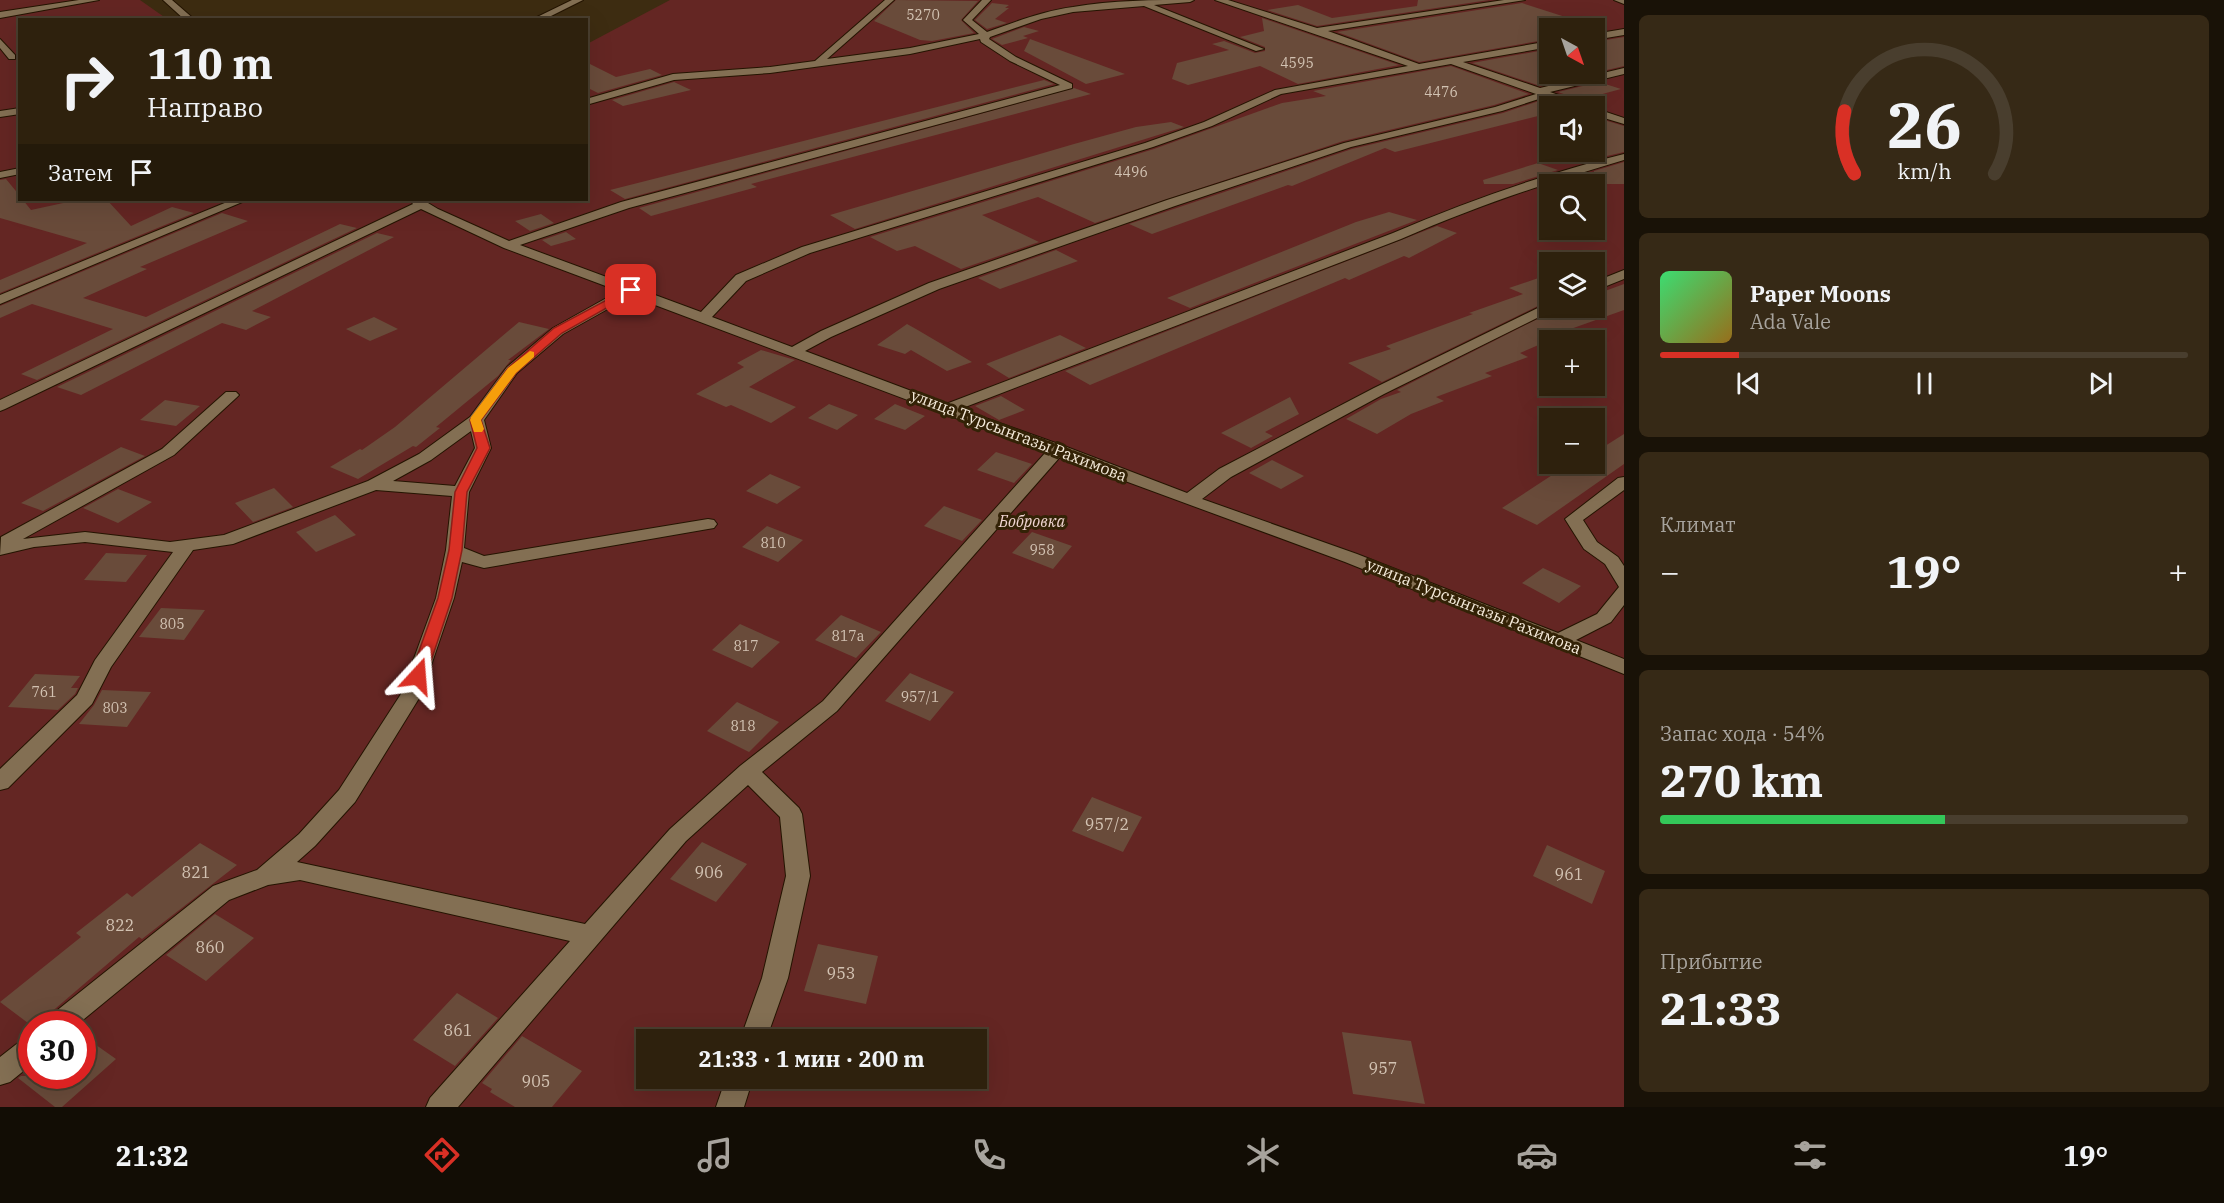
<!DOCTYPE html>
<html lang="ru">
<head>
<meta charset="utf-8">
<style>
	:root { --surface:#2e210d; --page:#362916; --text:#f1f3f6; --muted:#a7a39d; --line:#493e2e; --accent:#d93025 }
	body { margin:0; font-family:"IBM Plex Serif",serif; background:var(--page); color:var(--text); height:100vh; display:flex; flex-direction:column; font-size:22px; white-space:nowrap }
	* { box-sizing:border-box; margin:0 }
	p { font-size:20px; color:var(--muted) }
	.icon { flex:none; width:33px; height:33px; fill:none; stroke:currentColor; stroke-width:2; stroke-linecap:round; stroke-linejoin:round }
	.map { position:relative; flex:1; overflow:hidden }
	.panel { display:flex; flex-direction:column; gap:15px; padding:15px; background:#191207; width:600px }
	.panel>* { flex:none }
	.top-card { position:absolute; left:18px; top:18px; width:570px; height:183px; border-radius:0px; box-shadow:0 6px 24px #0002,0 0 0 2px var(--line); background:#2e210d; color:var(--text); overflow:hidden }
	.needle { width:39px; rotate:140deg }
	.controls { position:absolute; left:1539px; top:18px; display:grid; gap:12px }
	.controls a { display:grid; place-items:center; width:66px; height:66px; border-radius:0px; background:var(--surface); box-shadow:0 6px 24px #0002,0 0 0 2px var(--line); font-size:30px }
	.speed { position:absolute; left:18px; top:1011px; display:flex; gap:12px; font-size:30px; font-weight:700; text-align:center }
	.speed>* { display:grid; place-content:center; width:78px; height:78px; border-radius:50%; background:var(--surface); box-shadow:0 6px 24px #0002,0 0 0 2px var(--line); line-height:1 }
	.speed .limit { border:9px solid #d22; background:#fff; color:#111 }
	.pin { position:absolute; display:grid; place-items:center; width:51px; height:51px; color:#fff; margin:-26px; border-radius:12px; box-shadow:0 3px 9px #0006 }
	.me { position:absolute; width:66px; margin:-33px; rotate:19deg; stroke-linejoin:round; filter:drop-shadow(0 0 4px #0008) }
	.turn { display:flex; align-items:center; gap:21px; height:126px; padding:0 30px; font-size:27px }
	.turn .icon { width:78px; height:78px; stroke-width:2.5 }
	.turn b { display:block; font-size:42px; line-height:51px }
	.then { display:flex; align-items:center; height:57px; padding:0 30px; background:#0003; gap:12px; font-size:22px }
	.big { font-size:45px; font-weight:800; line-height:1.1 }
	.panel .widget { flex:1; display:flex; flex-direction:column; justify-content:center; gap:9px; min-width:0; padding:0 21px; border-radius:9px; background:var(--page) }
	.panel .dial { align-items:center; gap:0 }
	.dial svg { height:156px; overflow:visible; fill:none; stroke:var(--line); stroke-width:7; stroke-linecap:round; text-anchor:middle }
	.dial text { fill:var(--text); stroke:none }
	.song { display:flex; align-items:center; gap:18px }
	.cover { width:72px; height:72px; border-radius:9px; background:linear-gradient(135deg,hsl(140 70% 55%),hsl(40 70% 35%)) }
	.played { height:6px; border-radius:3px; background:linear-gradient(90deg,var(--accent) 15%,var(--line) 15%) }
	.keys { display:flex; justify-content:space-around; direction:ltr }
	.heat { display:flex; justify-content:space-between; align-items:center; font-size:33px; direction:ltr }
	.charge { height:9px; border-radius:4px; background:linear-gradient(90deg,#34c759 54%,var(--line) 0) }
	.trip { position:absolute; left:636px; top:1029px; width:351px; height:60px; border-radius:0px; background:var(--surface); box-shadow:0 6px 24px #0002,0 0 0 2px var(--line); font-weight:800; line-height:60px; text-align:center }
	.dock { display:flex; height:96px; justify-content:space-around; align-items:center; background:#120d05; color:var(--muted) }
	.dock .icon { width:42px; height:42px }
	.dock .on { color:var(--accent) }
	.dock b { font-size:27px; color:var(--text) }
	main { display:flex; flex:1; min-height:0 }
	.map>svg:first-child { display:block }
</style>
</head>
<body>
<main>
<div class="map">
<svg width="1624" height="1107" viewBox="0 0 1624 1107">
	<rect width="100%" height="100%" fill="#3d2c11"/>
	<path fill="#642623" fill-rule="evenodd" d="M0 0H140L167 19 20 20V200H586L587 44 670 0H1624V1107H0ZM1550 28H1594V74H1550ZM1550 106H1594V152H1550ZM1550 184H1594V230H1550ZM1550 262H1594V308H1550ZM1550 340H1594V386H1550ZM1550 418H1594V464H1550ZM32 1024H82V1076H32ZM646 1040H976V1078H646Z"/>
	<path fill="#694b3a" d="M896 0 978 1 961 20 974 33 932 41 920 40 874 21Z
		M1418 0H1489L1317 26 1267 10 1298 5 1332 18 1417 6Z
		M992 3 1009 5 1005 8H1009L995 19 1007 23 987 29 975 20Z
		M1522 3 1606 30 1594 32V28H1550V39L1419 62 1337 32Z
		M1262 18 1399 65 1298 84 1260 66 1188 85 1172 79 1177 63 1229 50 1212 44 1224 41 1255 53 1265 51V47L1240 37 1264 31Z
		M1024 27 1039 31 1023 36 1028 38 1002 45 992 39Z
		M1624 37V66L1594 73V42Z
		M1030 39 1125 74 1086 84 1024 51Z
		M1550 49V74H1591L1540 86 1472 63Z
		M586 62 616 77 650 69 662 75 598 93 586 87Z
		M1451 66 1529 94 1494 105 1343 141 1095 223 1038 197 982 215 1039 242 961 269 915 246 897 251 870 237 1154 149 1282 103 1326 96 1313 91Z
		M1044 80 1054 84 625 199 610 190Z
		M674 82 691 90 623 106 612 100Z
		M1599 82 1621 89 1580 100 1558 92Z
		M1074 88 1091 94 751 184 757 187 651 216 639 208Z
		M1545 99 1567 106H1550V113L1395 152 1385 148 1292 186 1288 185 1152 234 1129 224 1352 149 1503 113Z
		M1594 117 1624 126V152L1594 159Z
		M1171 122 1184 127 855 229 830 215 1074 144 1136 127Z
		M1624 162V184H1594V171Z
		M1538 163 1558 170 1513 184H1484L1483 180Z
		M1577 177 1591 181 1590 184H1552Z
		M6 179 20 196V200H23L31 210 77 200H107L131 226 172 207 194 213 0 293V280L87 243 0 218V180Z
		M1389 212 1417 220 1190 308 1167 298 1356 222Z
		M222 213 248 221 140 267 147 269 83 298 146 317 340 224 357 228 37 380 21 374 113 329 32 304 0 318V306Z
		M541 214 554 223 530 231 515 221Z
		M1437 226 1457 233 1409 258 1404 256 1349 280 1345 278 1090 385 1065 371Z
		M566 232 576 239 551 246 542 240Z
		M377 233 394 237 252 311 271 317 246 330 222 323 81 395 57 387Z
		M1056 250 1078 261 1000 289 978 278Z
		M1550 274V300L1382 382 1348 363 1391 349 1386 346 1473 314 1469 313 1523 294 1509 288Z
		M1624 284V310L1565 331 1571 334 1550 340 1520 353 1528 357 1485 373 1492 376 1436 397 1444 401 1411 414 1377 434 1346 419 1381 399 1401 392 1397 390 1557 309 1594 308V295Z
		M374 317 398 329 370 341 346 329Z
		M519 322 549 329 508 360H511L498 376 436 427 440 428 416 447 413 446 358 479 330 467 360 449 362 450 395 427Z
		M907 324 916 329 972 362 947 371 911 350 905 354 877 345Z
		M1060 335 1086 348 1009 378 986 364Z
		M761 350 795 360 749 387 796 407 771 423 731 405 726 407 696 394 744 367 737 363Z
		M1001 396 1025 410 999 420 975 406Z
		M1290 397 1299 414 1265 432 1273 436 1251 448 1221 433Z
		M165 400 200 406 176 426 140 420Z
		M829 404 858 415 837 430 808 418Z
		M895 404 925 416 905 430 874 419Z
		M1624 434V464L1537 525 1502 508 1569 464H1594V453Z
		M121 447 145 456 43 511 21 503Z
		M996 452 1032 464 1014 483 977 470Z
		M1272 460 1304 476 1281 489 1249 473Z
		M770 474 801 487 777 504 746 491Z
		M274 488 293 507 253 522 235 503Z
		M118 489 152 502 118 523 83 508Z
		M944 506 982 520 962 541 924 526Z
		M335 515 356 535 316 552 296 532Z
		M767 526 803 540 778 562 742 547Z
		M1032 532 1072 546 1053 569 1012 553Z
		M106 553 147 555 126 582 84 580Z
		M1543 568 1581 586 1559 603 1522 583Z
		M161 608 205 610 184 640 139 637Z
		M841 615 881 632 856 658 815 640Z
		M740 624 780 642 752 668 712 650Z
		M910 673 954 692 930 721 885 701Z
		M35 674 80 676 71 688H78L75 694 58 710 8 707Z
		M102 690 151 692 127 727 79 724 94 705Z
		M737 702 779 722 749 752 707 731Z
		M1092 797 1142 817 1123 852 1072 831Z
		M702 842 747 864 716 902 670 879Z
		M200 843 237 865 142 939 139 937 49 1014 42 1024 32 1026 0 1002 81 937 76 933 127 893 132 897Z
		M1547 845 1605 871 1592 904 1533 876Z
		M215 914 254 938 206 981 166 955Z
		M818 944 878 956 866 1004 804 991Z
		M457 993 498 1018 455 1066 413 1040Z
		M1342 1032 1411 1041 1425 1104 1353 1094Z
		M82 1035 116 1059 62 1107H55L18 1078 21 1076H82Z
		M522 1036 582 1071 552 1107H515L490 1092 492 1089 482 1083Z"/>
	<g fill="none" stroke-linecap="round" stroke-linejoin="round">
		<defs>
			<path id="minor" d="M79 0H99L0 18V12Z
				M163 0H172L195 20H185Z
				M572 0H583L543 20H531Z
				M885 0H894L827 59 910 48 979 34 963 20 982 0H991L972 20 987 32C1015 22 1043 11 1073 7 1112 0 1154 0 1194 0L1190 2 1154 5 1264 49 1256 51 1144 6 1073 12 1041 19 990 37 989 39 1016 57 1072 84V88L629 208 520 245 701 312 736 275 802 247 1145 143 1204 122 1275 90 1408 66 1215 0H1228L1317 28 1504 0H1525L1328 31 1419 64 1550 41V47L1463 62 1540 88 1624 68V74L1550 92 1585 104 1586 106H1573L1545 97 1502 111 1351 147 1175 206 939 289 831 337 805 351 946 404 1393 233C1468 201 1544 174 1624 154V160C1546 183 1476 206 1401 239L960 409 1064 446 1187 493 1219 469 1374 388 1550 302V308L1555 309 1384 394 1231 477 1202 499 1357 554 1558 633 1597 614 1619 587 1605 564 1584 549 1565 519 1618 478 1624 477V490L1583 520 1597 542 1618 557 1624 566V605L1611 622 1576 640 1624 659V674L1345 562 1060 457 837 711 762 772 799 808 802 814 810 876 788 978 766 1040H740L762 978 786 876 780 817 748 785 686 841 458 1107H426L430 1098 570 941 300 880 268 885 229 900 78 1024H46L50 1016 213 886 257 870 299 834 339 790 401 694 436 598 446 550 452 496 376 490 233 544 193 550 111 667 92 704 8 788 0 790V769L77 695 95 660 173 552 85 542 34 547 0 555 1 537 162 449 226 392H236L239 395 236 398 174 455 23 539 85 532 170 542 224 535 368 481 419 454 470 417 507 367 553 328 619 291 504 248 421 209 5 409 0 411V400L413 204 410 200H423L438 209 509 241 621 202 1060 85 1010 61 981 42 980 39 910 54 770 73 674 80 586 105V99L673 74 770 67 815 61ZM1451 64 1536 94 1495 107 1344 143 1167 200 929 283 821 331 792 347 712 317 746 281 810 253 1153 147 1212 126 1281 94ZM631 296 1046 452 823 701 740 766 670 829 585 924 297 862 315 846 355 802 421 695 454 598 462 562 484 568 708 529 714 528 717 524 714 520 708 519 484 556 464 548 469 492 491 448 484 420 517 373 563 334ZM471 431 475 448 455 486 393 481 431 460Z
				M1614 0H1624V4Z
				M1624 29V35L1594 40V34Z
				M0 39 15 55V59H9L0 48Z
				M20 108V114L0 117V111Z
				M1594 108 1624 118V124L1594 115Z
				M20 168V174L0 178V172Z
				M232 200H247L0 304V295Z
				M1624 270V279L1594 291V282Z
				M32 1035V1064L10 1082 0 1085V1057L23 1039Z
				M726 1078H753L744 1107H716Z"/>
		</defs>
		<use href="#minor" stroke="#241400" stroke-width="2"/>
		<use href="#minor" fill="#836f53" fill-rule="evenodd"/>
	</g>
	<path fill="#d93025" stroke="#8d1f18" stroke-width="1.5" d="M631 287 636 290 635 292 562 333 516 373 481 420 490 448 467 492 462 550 452 598 426 676 423 679H412L410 676 438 598 449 550 455 492 477 448 470 420 508 368 554 328Z"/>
	<path fill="#f59e0b" d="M530 351 534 352V357L516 373 481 420 484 429 482 432H474L470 420 471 417 508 368Z"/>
	<g text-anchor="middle" stroke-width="6" stroke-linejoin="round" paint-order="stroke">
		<g font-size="14" fill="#d2c2b2">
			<text x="923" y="20">5270</text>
			<text x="1297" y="68">4595</text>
			<text x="1441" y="97">4476</text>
			<text x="1131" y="177">4496</text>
			<text x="773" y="548">810</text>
			<text x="1042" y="555">958</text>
			<text x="172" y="629">805</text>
			<text x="848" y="641">817а</text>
			<text x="746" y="651">817</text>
			<text x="44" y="697">761</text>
			<text x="920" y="702">957/1</text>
			<text x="115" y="713">803</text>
			<text x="743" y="731">818</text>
		</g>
		<g font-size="16" fill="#f5eada" stroke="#332206">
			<text transform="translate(1019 435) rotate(21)" y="6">улица Турсынгазы Рахимова</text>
			<text transform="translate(1474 606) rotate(22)" y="6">улица Турсынгазы Рахимова</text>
		</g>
		<g font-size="16" font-style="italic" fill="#efd4d1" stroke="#332206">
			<text x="1032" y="527">Бобровка</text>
		</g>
		<g font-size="16" fill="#d2c2b2">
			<text x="1107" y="830">957/2</text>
			<text x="196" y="878">821</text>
			<text x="709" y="878">906</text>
			<text x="1569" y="880">961</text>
			<text x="120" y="931">822</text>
			<text x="210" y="953">860</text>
			<text x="841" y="979">953</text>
			<text x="458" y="1036">861</text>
			<text x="1383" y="1074">957</text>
			<text x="536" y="1087">905</text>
		</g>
	</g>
</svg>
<div class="controls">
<a><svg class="needle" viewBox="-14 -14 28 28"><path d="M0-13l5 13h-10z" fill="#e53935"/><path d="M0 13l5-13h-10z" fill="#a7a39d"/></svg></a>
<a><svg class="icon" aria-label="sound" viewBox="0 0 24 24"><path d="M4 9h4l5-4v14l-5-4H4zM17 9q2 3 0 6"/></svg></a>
<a><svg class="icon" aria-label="search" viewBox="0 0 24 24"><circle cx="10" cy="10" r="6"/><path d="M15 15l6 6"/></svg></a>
<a><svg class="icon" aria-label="layers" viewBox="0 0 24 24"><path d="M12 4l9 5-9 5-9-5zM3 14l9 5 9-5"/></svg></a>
<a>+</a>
<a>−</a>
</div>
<div class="speed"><div class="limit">30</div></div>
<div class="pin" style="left:631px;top:290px;background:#d93025"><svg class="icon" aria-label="arrive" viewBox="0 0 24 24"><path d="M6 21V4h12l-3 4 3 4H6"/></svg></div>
<svg class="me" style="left:418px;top:676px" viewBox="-20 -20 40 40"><path d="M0-17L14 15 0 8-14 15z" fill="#d93025" stroke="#fff" stroke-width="4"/></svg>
<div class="trip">21:33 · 1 мин · 200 m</div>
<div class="top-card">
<div class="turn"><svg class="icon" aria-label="right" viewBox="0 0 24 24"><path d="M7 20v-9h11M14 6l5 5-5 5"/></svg><div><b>110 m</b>Направо</div></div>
<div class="then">Затем<svg class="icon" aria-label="arrive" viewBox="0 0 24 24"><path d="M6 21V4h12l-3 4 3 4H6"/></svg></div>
</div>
</div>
<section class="panel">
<div class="widget dial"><svg viewBox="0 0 100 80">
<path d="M14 69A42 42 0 1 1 86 69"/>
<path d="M14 69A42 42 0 0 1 9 37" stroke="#d93025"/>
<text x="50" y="56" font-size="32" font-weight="700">26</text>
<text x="50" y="72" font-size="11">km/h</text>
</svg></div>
<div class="widget">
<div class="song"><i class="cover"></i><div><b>Paper Moons</b><p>Ada Vale</p></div></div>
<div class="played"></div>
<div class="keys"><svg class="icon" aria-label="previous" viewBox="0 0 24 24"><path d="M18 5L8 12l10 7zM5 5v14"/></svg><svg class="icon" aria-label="pause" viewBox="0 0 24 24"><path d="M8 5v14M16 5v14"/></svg><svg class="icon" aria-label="next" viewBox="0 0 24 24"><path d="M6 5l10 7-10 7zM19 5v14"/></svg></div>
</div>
<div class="widget"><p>Климат</p>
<div class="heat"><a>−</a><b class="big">19°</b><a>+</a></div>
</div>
<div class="widget"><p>Запас хода · 54%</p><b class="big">270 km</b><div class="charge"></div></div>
<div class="widget"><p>Прибытие</p><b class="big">21:33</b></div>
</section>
</main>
<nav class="dock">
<b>21:32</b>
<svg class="icon on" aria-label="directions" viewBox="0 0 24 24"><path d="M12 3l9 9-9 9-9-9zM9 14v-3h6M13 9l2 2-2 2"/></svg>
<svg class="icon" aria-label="music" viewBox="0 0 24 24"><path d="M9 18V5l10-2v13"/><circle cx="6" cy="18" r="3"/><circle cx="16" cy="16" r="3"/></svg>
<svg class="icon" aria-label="phone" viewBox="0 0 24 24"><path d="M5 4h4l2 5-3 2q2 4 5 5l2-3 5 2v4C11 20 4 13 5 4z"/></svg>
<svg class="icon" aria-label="climate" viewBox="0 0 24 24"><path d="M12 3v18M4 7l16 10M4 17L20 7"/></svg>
<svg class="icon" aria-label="car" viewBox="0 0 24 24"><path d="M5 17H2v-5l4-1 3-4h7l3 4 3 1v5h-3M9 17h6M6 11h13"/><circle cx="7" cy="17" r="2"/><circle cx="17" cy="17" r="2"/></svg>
<svg class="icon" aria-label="filters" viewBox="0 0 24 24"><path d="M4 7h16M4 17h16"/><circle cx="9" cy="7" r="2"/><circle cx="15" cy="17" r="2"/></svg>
<b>19°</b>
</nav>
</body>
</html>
